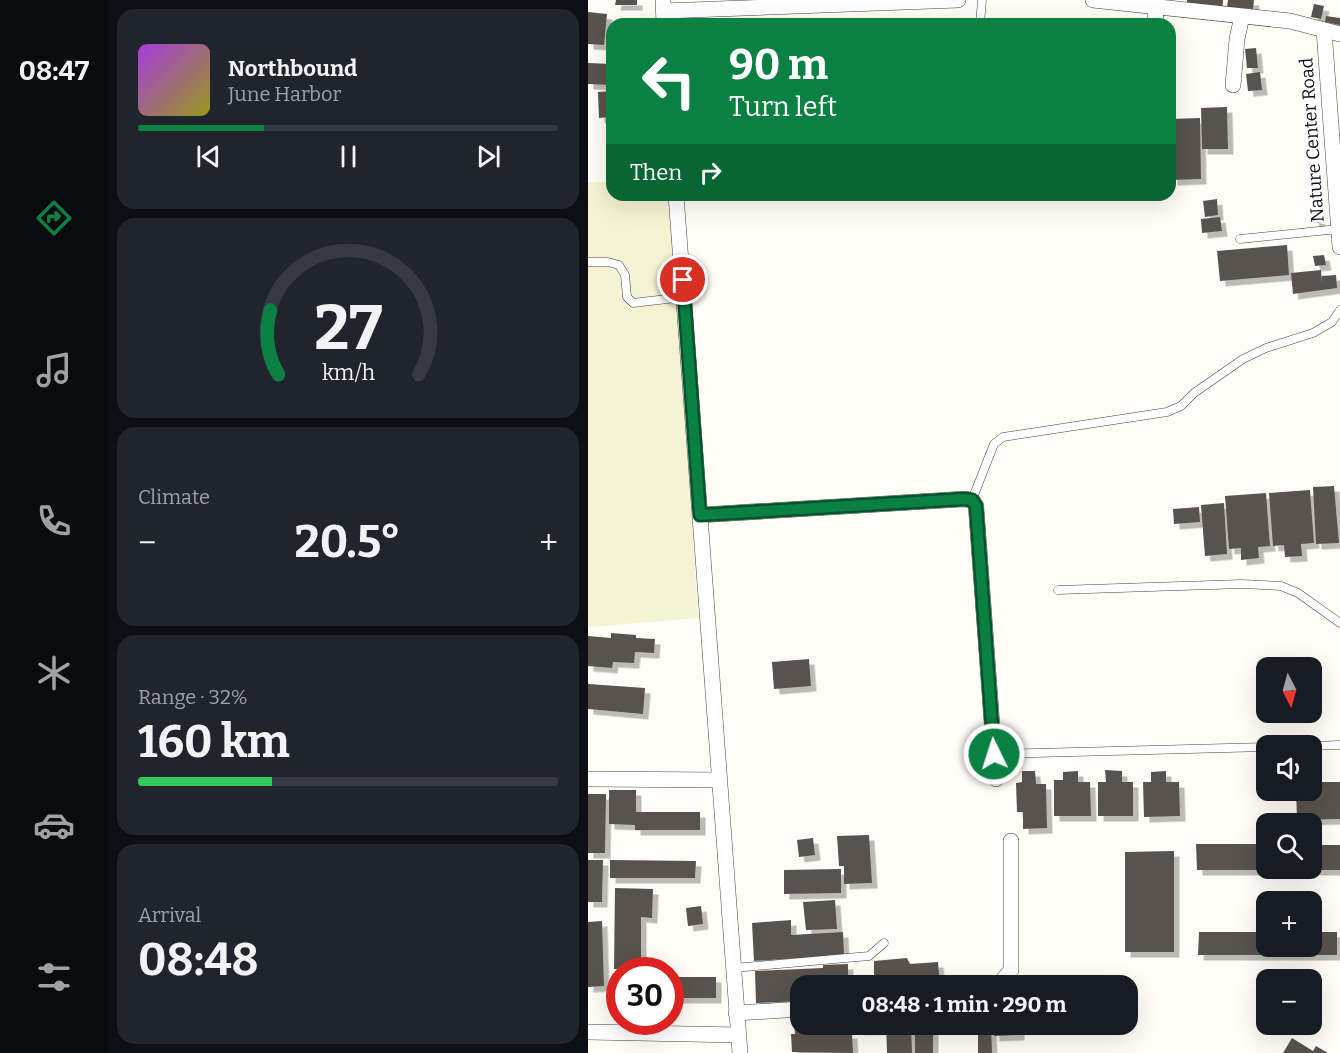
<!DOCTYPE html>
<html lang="en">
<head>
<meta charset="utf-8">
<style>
	:root { --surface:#171b24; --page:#20242c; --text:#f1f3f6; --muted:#9ea1a6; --line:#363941; --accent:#0b8043 }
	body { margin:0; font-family:Bitter,serif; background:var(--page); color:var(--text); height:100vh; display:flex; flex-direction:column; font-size:22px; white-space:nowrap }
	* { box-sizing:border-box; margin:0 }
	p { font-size:20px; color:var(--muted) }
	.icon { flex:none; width:33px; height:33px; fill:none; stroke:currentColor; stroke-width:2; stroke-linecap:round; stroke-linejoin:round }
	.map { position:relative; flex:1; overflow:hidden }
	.drawer { display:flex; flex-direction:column; gap:9px; padding:9px; background:#0d0f14; width:480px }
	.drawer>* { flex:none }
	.hud { position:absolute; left:18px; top:18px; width:570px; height:183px; border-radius:18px; box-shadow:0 6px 24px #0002; background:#0b8043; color:#fff; overflow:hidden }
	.needle { width:39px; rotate:174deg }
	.tools { position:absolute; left:668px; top:657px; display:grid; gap:12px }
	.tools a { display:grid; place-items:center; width:66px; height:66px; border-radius:12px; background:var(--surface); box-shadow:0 6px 24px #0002; font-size:30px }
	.speed { position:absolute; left:18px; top:957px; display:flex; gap:12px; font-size:30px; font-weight:700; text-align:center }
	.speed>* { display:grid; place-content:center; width:78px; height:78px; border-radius:50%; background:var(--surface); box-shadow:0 6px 24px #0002; line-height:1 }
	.speed .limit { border:9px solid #d22; background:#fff; color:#111 }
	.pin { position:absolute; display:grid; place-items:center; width:51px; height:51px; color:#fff; margin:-26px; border:3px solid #fff; border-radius:50%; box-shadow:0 2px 6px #0007 }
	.me { position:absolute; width:66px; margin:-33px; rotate:356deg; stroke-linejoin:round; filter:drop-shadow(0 0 4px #0008) }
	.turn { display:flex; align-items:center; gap:21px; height:126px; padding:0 24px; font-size:27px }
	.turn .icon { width:78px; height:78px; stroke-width:2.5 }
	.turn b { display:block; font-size:42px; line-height:51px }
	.then { display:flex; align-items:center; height:57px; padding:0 24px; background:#0003; gap:12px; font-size:22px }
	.big { font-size:45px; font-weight:700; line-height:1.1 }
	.drawer .widget { flex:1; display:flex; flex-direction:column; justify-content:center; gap:9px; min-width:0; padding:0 21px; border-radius:18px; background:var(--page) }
	.drawer .dial { align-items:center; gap:0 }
	.dial svg { height:156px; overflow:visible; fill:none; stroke:var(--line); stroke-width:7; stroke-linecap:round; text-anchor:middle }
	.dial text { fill:var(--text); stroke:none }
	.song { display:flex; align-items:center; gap:18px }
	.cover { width:72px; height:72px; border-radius:9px; background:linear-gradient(135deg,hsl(280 70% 55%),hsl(60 70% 35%)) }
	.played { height:6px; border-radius:3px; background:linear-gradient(90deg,var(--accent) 30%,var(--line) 30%) }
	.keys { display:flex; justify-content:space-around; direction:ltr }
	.heat { display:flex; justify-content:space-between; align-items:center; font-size:33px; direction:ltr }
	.charge { height:9px; border-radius:4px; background:linear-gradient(90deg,#34c759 32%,var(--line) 0) }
	.trip { position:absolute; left:202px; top:975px; width:348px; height:60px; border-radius:18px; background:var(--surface); box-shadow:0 6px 24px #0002; font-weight:700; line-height:60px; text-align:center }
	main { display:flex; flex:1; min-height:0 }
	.dock { display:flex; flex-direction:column; width:108px; justify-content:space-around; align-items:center; background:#090b0e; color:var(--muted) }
	.dock .icon { width:42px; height:42px }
	.dock .selected { color:var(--accent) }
	.dock b { font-size:27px; color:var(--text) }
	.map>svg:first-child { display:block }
</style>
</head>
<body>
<main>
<nav class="dock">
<b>08:47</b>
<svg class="icon selected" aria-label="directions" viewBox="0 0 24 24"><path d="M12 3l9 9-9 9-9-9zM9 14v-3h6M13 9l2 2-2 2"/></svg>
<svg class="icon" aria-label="music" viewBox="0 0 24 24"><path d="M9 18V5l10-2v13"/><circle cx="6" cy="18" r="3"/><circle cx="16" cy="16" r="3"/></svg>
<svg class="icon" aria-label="phone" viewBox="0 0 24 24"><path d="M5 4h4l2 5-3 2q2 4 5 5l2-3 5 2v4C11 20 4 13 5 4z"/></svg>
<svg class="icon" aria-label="climate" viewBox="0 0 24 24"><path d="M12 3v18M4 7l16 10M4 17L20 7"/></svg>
<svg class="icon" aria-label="car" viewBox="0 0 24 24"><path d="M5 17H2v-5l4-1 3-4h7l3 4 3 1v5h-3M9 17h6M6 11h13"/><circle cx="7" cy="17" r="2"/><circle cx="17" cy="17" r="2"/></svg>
<svg class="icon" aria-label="filters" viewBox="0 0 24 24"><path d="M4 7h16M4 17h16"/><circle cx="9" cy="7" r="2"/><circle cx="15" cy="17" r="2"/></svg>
</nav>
<section class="drawer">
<div class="widget">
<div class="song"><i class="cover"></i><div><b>Northbound</b><p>June Harbor</p></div></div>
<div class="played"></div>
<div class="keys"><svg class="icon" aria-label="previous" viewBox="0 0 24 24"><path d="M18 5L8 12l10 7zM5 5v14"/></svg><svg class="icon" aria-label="pause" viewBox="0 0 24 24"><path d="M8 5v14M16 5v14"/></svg><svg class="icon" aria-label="next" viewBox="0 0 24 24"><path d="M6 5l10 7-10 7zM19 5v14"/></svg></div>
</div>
<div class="widget dial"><svg viewBox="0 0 100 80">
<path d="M14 69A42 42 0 1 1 86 69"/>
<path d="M14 69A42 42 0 0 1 10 36" stroke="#0b8043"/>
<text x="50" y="56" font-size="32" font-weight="700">27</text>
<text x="50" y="72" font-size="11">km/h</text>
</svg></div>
<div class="widget"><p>Climate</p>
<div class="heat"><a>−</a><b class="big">20.5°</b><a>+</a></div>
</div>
<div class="widget"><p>Range · 32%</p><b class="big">160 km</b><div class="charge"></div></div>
<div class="widget"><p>Arrival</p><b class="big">08:48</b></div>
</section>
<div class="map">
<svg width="752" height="1053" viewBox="0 0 752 1053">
	<defs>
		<filter id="shadow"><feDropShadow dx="5.5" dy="5.5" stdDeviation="0" flood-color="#0004"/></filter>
	</defs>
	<rect width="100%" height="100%" fill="#fffdf5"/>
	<path fill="#f6f3d4" d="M0 182H24V195H83L96 379 110 618 0 627Z"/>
	<path fill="#5a524d" filter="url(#shadow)" d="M28 0H49V5H27Z
		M599 0H635L634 13 599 10Z
		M640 0H666L665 9 639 7Z
		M726 4 736 6 733 19 723 17Z
		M0 12 19 14 16 45 0 44Z
		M738 16 752 18V25L737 22Z
		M668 48 670 68H659L657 49Z
		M0 63 24 64V85L0 84Z
		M672 72 674 90 660 91 658 74Z
		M24 91V117L11 118 10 92Z
		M639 107 640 149H614L613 108Z
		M612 118 613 179 584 180 582 119Z
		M724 197H729L732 223H726Z
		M629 199 630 215 617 217 615 201Z
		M632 217 634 231 614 233 613 219Z
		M699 245 701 275 632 281 629 251Z
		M736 255 738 265 727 266 725 256Z
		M733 270 734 283V276L748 275 749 288 705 294 703 273Z
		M746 486 751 543 728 544 725 487Z
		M722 490 726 543 713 544 714 556 697 557 696 545 685 546 681 493Z
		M678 493 682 546 670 547 671 558 653 560V548L641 549 637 496Z
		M636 503 639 554 617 556 613 505Z
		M611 507 612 522 586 524 585 509Z
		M23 633 48 635V638L67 639 66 653 47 652 46 663 25 662 24 668 0 666V636L23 638Z
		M221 659 223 686 186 689 184 662Z
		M0 684 57 688 55 714 0 709Z
		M517 770 534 771V782H545V816H510V782H518Z
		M434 771H447L448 784H458L459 828 435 829V812H429L428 783 434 782Z
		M490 771V782H502L503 816H466V780H475V772Z
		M578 771V782H591L592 816 556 817 555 782H563V772Z
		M723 782H752V819L709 820 708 790H723Z
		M21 790H48V812H112V830H47V825L21 824Z
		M0 794H18L17 853H0Z
		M281 835 284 883 256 884V866H251L249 836Z
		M225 838 227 855 211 857 209 840Z
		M608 844H678V870H609Z
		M723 845H752V870H723Z
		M586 851V952H537V852Z
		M0 860H15L14 902H0Z
		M22 860 108 861 107 878H22Z
		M253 869V893L196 894V870Z
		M27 888 65 889 64 918 53 917V970L26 969Z
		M247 900 249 929 218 930 215 902Z
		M113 906 115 924 100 926 98 908Z
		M203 920V935L255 932 256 955 166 961 164 923Z
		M14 921 16 986 0 987V922Z
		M611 932H678V946H723V932H749V955H610Z
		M319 958 322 964 350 962 352 986H286V961Z
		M260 964V978L267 977V986H213V1001L168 1003 167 971 235 968V965Z
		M82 977H128V998H82Z
		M206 1022H213V1024H231L232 1035 264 1033 265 1053 204 1052 203 1034H207Z
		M270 1024H295V1029L271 1030Z
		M298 1024H323L324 1053H299Z
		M327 1024H345V1053H327Z
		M390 1024H403L404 1053H390Z
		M405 1024H431V1035L406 1036Z
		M704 1038 725 1051 728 1046 740 1053H695Z"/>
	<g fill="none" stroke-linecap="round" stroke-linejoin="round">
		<defs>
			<path id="lane" d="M392 24 394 0
				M652 239 750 229
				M0 262H20L31 265 37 275 39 297 45 303 96 297
				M384 500 406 444 415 437 579 412 593 406 606 393 655 359 678 348 725 333 744 322 752 310
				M470 590 654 584 693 586 710 593 752 623
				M723 746 752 745
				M406 754 678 747
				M146 968 281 956 296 943"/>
			<path id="street" d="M75 0 76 24
				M505 0 702 21 752 34
				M567 7 568 24
				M76 11 370 0
				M736 30 752 247
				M645 85 649 39 654 16
				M88 195 152 1053
				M112 515 376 499 384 500 388 506 408 779
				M0 779 132 780
				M410 986 423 970V841
				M148 1013 213 1009
				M0 1032 151 1035"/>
		</defs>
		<use href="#lane" stroke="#444" stroke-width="9"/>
		<use href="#street" stroke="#444" stroke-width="16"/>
		<use href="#lane" stroke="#fff" stroke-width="8"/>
		<use href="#street" stroke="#fff" stroke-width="15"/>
	</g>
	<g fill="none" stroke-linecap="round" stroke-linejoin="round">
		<defs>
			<path id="route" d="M95 280 112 515 376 499 384 500 388 506 406 754"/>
		</defs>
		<use href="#route" stroke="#07532c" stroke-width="15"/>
		<use href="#route" stroke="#0b8043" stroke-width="10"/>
	</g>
	<g text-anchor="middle" stroke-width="6" stroke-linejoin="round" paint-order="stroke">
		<g font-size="18" fill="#111" stroke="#fff">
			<text transform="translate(724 140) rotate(-94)" y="6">Nature Center Road</text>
		</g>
	</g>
</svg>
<div class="tools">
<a><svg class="needle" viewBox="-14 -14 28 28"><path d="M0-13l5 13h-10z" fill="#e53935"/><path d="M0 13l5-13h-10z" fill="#9ea1a6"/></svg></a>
<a><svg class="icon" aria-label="sound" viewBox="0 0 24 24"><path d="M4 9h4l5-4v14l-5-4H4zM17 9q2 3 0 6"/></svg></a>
<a><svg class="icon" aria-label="search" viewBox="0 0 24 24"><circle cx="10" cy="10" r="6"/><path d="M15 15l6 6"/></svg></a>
<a>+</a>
<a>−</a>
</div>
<div class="speed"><div class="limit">30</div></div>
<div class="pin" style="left:95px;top:280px;background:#d93025"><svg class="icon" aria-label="arrive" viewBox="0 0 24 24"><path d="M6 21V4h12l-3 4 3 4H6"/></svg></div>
<svg class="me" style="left:406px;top:754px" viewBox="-20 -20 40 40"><circle r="17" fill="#0b8043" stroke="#fff" stroke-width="3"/><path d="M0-11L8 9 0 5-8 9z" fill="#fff"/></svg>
<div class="trip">08:48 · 1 min · 290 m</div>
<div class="hud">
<div class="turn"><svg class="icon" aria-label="left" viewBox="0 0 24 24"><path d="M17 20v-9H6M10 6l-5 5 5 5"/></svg><div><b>90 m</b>Turn left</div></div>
<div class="then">Then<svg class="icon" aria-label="right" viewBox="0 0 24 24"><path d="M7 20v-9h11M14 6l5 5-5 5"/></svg></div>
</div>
</div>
</main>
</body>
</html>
